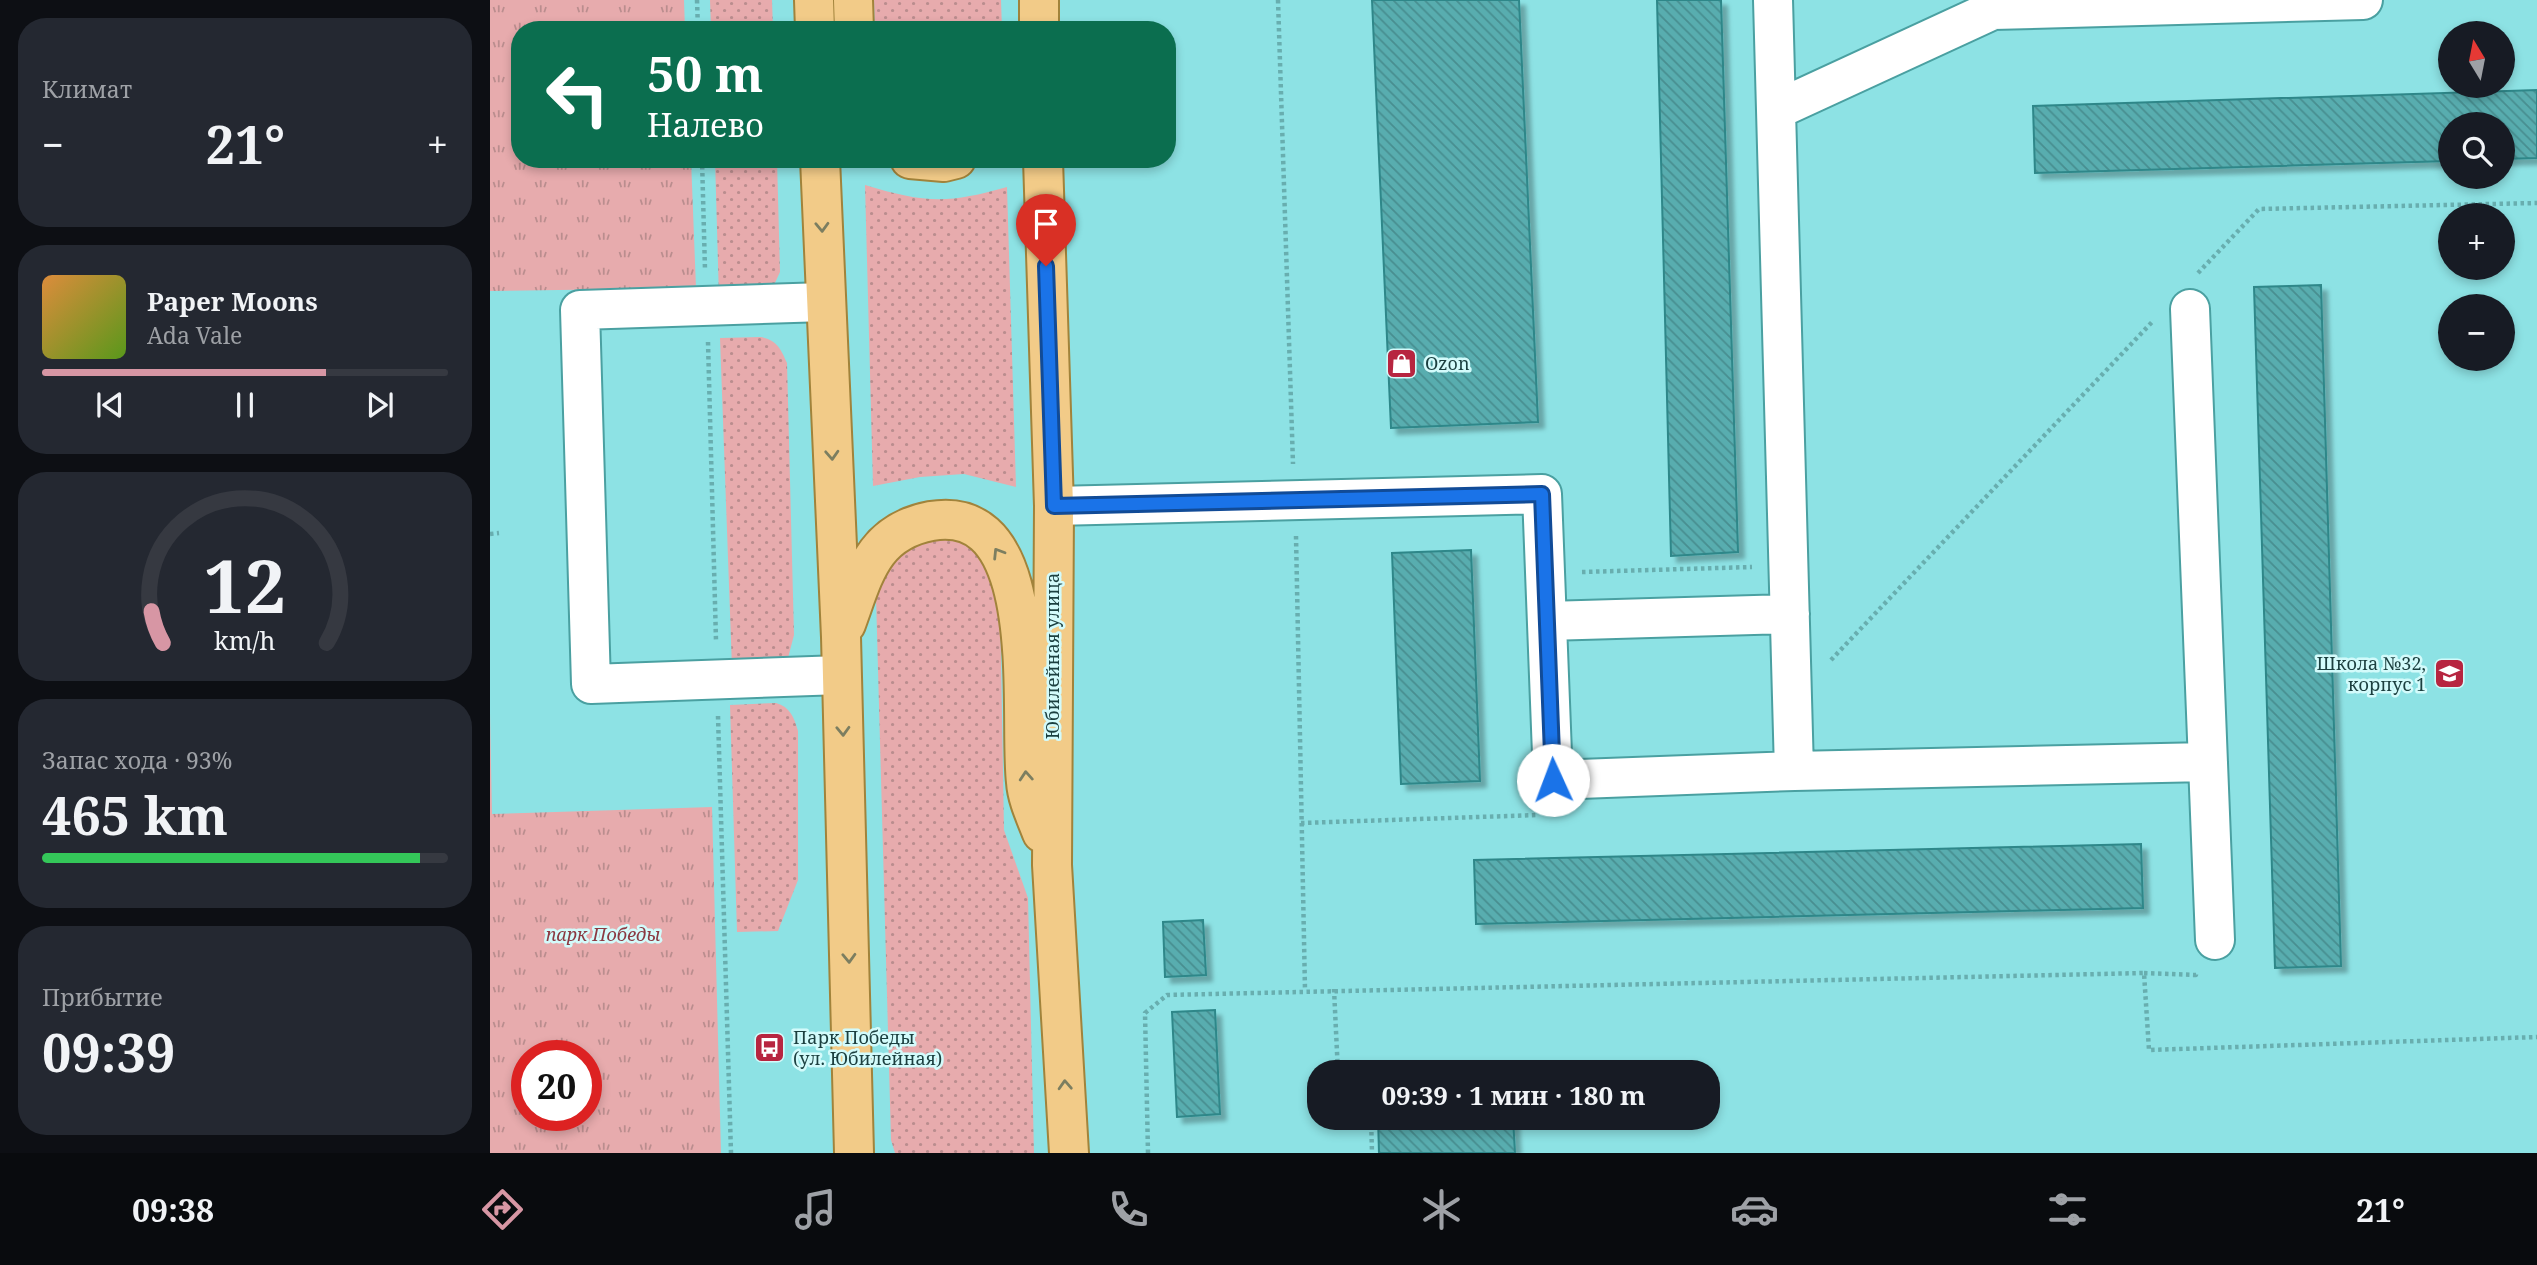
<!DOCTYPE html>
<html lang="ru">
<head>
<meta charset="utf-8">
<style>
	:root { --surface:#171b24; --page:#242831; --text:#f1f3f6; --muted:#9ea1a6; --line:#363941; --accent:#d796a4 }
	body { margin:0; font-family:"Noto Serif",serif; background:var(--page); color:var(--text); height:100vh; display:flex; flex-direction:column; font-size:26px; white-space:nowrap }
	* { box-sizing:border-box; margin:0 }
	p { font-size:23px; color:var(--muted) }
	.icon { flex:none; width:38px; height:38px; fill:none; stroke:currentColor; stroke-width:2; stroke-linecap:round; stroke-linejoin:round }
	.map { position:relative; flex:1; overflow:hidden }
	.drawer { display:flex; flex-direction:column; gap:18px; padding:18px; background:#0d0f14; width:490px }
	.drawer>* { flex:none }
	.top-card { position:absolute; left:21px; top:21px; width:665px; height:147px; border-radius:28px; box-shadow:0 4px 10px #0003; background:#0b6e4f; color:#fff; overflow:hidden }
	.needle { width:46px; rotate:350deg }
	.fabs { position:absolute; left:1948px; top:21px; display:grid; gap:14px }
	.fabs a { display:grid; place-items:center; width:77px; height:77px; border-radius:50%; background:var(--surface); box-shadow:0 4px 10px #0003; font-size:35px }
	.speed { position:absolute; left:21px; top:1040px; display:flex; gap:14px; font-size:35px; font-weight:700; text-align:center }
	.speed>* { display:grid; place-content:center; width:91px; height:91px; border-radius:50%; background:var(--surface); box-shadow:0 4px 10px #0003; line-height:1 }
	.speed .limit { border:10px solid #d22; background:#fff; color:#111 }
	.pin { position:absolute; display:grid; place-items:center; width:60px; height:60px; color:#fff; margin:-72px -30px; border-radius:50% 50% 50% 0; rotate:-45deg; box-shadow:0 0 7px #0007 }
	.pin .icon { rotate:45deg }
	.me { position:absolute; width:77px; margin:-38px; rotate:358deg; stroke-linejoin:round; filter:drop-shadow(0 0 5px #0008) }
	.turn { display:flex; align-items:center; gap:24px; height:147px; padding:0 21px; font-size:32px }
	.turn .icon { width:91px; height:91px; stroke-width:2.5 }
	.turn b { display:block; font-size:49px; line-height:60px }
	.big { font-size:52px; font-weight:700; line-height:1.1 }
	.drawer .card { flex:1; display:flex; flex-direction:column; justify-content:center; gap:10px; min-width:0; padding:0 24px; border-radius:28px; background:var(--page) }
	.drawer .dial { align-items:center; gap:0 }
	.dial svg { height:182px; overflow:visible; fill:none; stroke:var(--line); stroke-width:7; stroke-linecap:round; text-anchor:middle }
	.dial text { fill:var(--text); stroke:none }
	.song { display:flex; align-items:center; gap:21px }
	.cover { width:84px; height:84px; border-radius:10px; background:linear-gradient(135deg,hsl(30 70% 55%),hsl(90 70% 35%)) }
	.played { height:7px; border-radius:4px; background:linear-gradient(90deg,var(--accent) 70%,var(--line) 70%) }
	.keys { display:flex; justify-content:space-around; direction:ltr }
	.heat { display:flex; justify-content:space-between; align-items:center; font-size:38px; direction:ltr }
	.charge { height:10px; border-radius:5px; background:linear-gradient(90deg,#34c759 93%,var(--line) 0) }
	.trip { position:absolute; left:817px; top:1060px; width:413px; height:70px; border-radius:28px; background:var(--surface); box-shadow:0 4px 10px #0003; font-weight:700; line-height:70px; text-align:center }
	.tabs { display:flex; height:112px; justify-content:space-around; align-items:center; background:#090b0e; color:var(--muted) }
	.tabs .icon { width:49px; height:49px }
	.tabs .selected { color:var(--accent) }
	.tabs b { font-size:32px; color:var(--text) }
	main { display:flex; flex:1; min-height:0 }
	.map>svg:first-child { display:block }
</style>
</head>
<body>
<main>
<section class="drawer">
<div class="card"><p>Климат</p>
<div class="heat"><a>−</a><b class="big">21°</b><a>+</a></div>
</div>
<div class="card">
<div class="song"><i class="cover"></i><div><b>Paper Moons</b><p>Ada Vale</p></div></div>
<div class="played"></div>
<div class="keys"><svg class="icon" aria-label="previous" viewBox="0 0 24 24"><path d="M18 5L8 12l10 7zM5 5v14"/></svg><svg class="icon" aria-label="pause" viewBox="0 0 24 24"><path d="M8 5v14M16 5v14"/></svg><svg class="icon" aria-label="next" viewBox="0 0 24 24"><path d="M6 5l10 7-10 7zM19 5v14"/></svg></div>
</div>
<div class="card dial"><svg viewBox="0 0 100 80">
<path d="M14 69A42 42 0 1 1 86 69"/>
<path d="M14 69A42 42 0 0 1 9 55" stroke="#d796a4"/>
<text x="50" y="56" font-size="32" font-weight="700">12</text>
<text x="50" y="72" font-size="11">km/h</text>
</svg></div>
<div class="card"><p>Запас хода · 93%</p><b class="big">465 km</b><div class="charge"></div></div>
<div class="card"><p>Прибытие</p><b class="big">09:39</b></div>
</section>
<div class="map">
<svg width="2047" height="1153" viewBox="0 0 2047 1153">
	<defs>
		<pattern id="grass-dots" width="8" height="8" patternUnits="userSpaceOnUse" patternTransform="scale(1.75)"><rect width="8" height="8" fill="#e7abad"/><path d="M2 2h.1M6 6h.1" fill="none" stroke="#ba8d8e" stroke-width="1.8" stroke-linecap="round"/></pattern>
		<pattern id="park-tufts" width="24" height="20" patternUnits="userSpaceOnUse" patternTransform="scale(1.75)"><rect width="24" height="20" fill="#e7abad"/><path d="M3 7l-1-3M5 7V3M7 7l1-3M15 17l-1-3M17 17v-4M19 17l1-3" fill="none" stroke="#ba8d8e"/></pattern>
		<pattern id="building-back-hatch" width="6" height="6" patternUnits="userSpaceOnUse" patternTransform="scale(1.75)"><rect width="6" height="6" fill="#58adaf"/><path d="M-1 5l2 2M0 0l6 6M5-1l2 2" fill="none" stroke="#488e90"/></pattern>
		<filter id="shadow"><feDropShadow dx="6" dy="6" stdDeviation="2" flood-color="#0004"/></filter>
	</defs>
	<rect width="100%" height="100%" fill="#8de2e4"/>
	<path fill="url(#grass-dots)" d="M220 0H282L283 30H221Z
		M384 0H511L512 30H385Z
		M225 159H287L290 272 284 285 229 298Z
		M375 185C434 203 458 204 517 187L526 487 474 474 430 477 383 486Z
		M271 337C287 340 291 349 297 363L304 635 298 658 242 668 230 338Z
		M464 534 491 551 510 604 514 830 538 898 544 1153H405L401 1140 386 597C400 550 419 544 464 534Z
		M286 703C300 707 304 717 308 731V880L288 931 247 932 240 705Z"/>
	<path fill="url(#park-tufts)" fill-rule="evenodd" d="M0 0H194L195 30H30V159H201L206 288 0 291Z
		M0 713 2 814 222 807 231 1153H0ZM37 1055H96V1115H37Z"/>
	<path fill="url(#building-back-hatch)" stroke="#2e8789" stroke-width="2" filter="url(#shadow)" d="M882 0H1029L1048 422 901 428Z
		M1167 0H1231L1248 552 1181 556Z
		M2047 90V158L2012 159V124H1960V161L1545 173 1543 106Z
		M1831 285 1851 966 1785 968 1764 287Z
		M981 550 990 781 911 784 902 553Z
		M1651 844 1653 908 986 924 984 860Z
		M713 920 716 975 675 977 673 922Z
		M725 1010 730 1114 687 1117 682 1012Z
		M888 1118H1023L1025 1153H889Z"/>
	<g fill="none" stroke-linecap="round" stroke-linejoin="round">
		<defs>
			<path id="minor" d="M1283 0 1304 771
				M1286 110 1503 10 1873 0
				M335 302 90 310 101 684 351 675
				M1700 309 1725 940
				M564 506 1052 494 1063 780 1304 771 1718 762
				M1057 621 1300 614"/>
			<path id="major" d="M324 0 325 30
				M363 0 364 30
				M549 0V30
				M330 159 351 637 364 1153
				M420 159 454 162 466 159
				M553 159 564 506 562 865 579 1153
				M356 624C374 575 382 532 441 521 557 501 528 717 536 782 537 799 546 817 552 833"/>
		</defs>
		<use href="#minor" stroke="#4aa0a1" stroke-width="42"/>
		<use href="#major" stroke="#a1833b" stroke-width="42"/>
		<path stroke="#68aeaf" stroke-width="4.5" stroke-dasharray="3.5 3.5" stroke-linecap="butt" d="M207 0 208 30
			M788 0 803 464
			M212 159 215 270
			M1708 273 1769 209 2047 203
			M218 342 226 641
			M0 534 9 533
			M806 536 815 990
			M1092 572 1262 567
			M1341 660 1664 320
			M228 716 241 1153
			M811 823 1048 815
			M1654 973 1706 975V971
			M844 989 848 1073
			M881 1118 882 1153
			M658 1153 655 1013 677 995 1654 973 1659 1050 2047 1037"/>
		<use href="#minor" stroke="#fff" stroke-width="38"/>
		<use href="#major" stroke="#f2cb88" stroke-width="38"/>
	</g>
	<defs><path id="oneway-chevron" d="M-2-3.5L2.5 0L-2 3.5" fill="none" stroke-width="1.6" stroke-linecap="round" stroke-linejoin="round" transform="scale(1.75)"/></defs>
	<g stroke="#7c7e60">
		<use href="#oneway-chevron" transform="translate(332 227) rotate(88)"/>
		<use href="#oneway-chevron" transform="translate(342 455) rotate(87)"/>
		<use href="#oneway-chevron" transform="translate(508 553) rotate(-122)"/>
		<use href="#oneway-chevron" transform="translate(353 731) rotate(88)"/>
		<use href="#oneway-chevron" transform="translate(536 776) rotate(-94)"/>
		<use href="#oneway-chevron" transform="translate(359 958) rotate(88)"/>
		<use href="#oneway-chevron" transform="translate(575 1085) rotate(-93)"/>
	</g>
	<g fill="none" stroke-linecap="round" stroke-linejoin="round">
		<defs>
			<path id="route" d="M556 266 564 506 1052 494 1063 780"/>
		</defs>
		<use href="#route" stroke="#114b97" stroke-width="18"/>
		<use href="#route" stroke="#1a73e8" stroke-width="12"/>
	</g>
	<defs>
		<symbol id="shop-square" viewBox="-11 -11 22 22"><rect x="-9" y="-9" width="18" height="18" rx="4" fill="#b72540" stroke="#d3fbfb"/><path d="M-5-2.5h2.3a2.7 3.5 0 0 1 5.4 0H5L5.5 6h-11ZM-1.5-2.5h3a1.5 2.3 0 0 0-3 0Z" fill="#fff"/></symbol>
		<symbol id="school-square" viewBox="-11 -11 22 22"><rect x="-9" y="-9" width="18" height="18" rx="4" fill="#b72540" stroke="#d3fbfb"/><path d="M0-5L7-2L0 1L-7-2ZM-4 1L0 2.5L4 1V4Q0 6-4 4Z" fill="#fff"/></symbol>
		<symbol id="bus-square" viewBox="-11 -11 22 22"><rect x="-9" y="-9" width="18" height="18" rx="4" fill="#b72540" stroke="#d3fbfb"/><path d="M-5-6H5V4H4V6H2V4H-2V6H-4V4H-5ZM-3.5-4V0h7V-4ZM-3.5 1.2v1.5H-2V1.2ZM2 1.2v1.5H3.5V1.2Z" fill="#fff"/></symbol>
	</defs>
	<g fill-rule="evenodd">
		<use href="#shop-square" x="894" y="346" width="35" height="35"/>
		<use href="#school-square" x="1942" y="656" width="35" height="35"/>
		<use href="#bus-square" x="262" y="1030" width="35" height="35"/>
	</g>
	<g text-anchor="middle" stroke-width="5" stroke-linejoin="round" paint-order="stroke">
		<g font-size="18" fill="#1b3f3f" stroke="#d3fbfb" text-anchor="start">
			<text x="935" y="370">Ozon</text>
			<text x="1936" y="670" text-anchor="end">Школа №32,<tspan x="1936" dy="21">корпус 1</tspan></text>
			<text x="303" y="1044">Парк Победы<tspan x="303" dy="21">(ул. Юбилейная)</tspan></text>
		</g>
		<g font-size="18" fill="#1b3f3f" stroke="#d3fbfb">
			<text transform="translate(563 656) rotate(-90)" y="6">Юбилейная улица</text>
		</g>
		<g font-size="18" font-style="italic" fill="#8b3941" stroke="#d3fbfb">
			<text x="113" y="941">парк Победы</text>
		</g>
	</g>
</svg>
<div class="fabs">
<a><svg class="needle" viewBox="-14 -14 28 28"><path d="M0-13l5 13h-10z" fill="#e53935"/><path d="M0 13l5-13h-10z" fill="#9ea1a6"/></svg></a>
<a><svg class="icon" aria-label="search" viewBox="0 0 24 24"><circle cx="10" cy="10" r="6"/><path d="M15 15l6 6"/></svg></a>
<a>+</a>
<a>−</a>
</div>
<div class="speed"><div class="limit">20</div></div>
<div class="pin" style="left:556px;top:266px;background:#d93025"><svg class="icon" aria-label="arrive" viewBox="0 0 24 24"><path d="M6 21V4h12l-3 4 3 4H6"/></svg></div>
<svg class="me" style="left:1063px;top:780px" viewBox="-20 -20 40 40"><circle r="19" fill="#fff"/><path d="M0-13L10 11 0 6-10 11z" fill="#1a73e8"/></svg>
<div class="trip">09:39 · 1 мин · 180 m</div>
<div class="top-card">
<div class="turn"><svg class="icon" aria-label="left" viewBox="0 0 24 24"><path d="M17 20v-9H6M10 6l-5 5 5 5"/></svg><div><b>50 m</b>Налево</div></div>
</div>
</div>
</main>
<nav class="tabs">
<b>09:38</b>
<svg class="icon selected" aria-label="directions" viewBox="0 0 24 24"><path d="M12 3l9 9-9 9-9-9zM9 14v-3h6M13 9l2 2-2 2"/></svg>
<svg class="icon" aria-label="music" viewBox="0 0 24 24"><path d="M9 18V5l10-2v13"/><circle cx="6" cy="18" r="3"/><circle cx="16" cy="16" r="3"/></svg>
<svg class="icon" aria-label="phone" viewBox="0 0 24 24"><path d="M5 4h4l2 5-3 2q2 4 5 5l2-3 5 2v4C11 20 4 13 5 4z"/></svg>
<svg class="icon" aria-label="climate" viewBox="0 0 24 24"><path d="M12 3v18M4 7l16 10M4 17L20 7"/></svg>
<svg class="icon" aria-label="car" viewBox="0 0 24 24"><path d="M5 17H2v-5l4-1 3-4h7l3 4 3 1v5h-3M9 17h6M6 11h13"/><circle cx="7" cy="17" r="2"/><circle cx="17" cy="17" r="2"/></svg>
<svg class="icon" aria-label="filters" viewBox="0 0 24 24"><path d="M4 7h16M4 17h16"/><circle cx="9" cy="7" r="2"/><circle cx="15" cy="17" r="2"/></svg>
<b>21°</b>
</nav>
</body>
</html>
